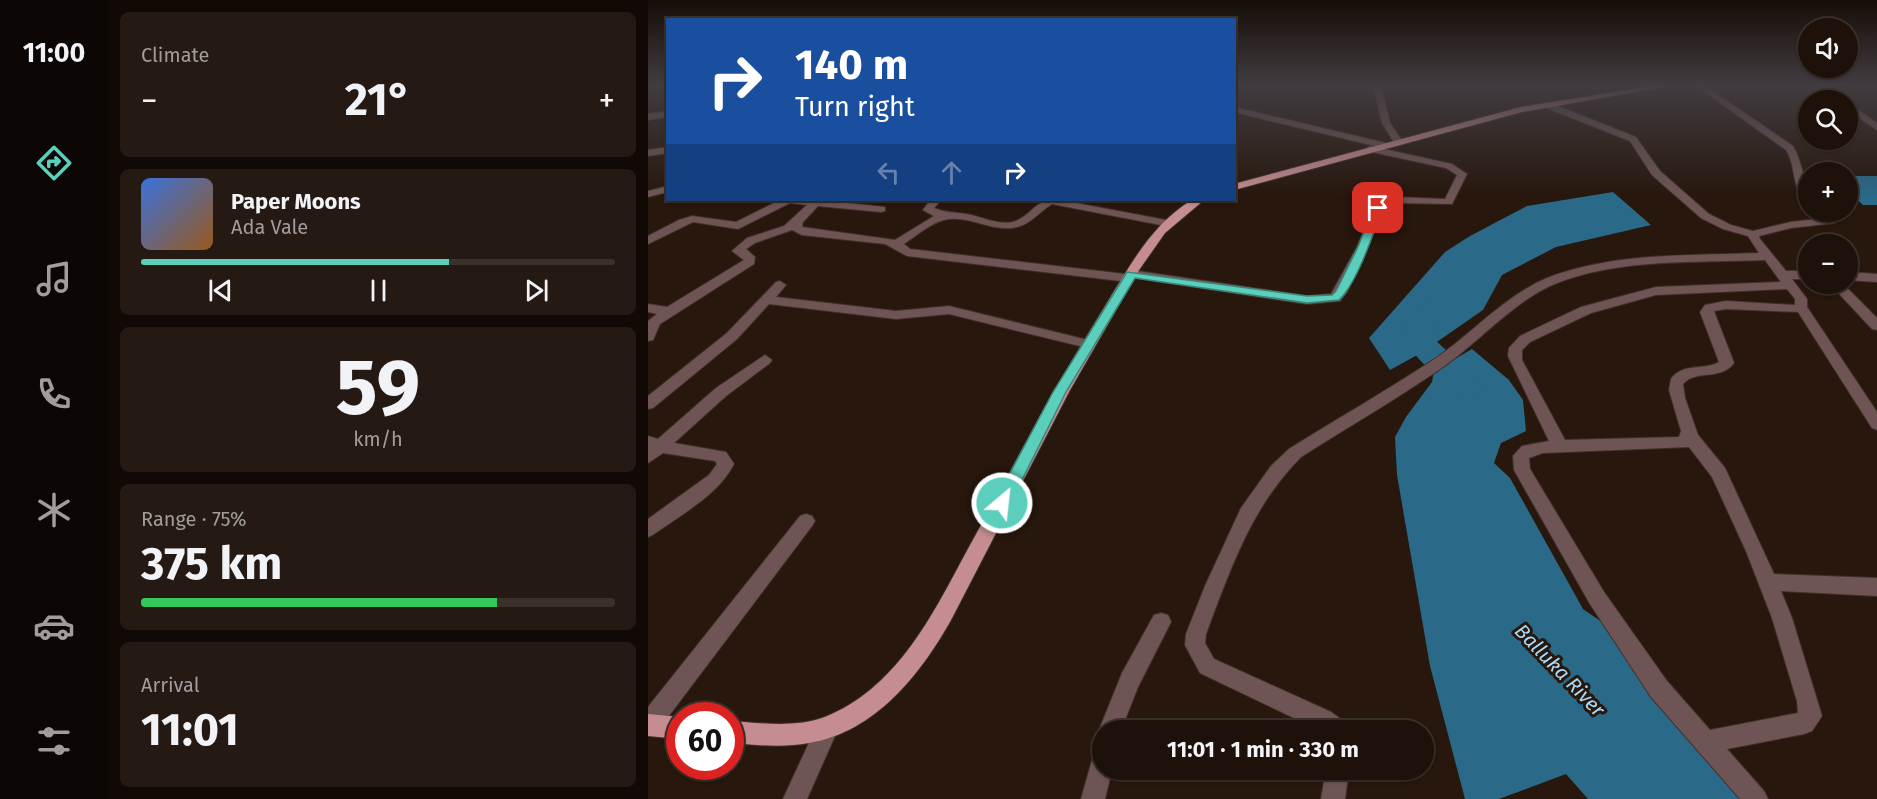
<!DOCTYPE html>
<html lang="en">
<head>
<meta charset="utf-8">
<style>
	:root { --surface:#1d110a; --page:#251a13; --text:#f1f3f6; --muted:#a09d9c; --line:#3b312b; --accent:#5bcebc }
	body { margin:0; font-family:"Fira Sans",sans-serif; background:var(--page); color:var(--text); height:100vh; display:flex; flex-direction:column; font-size:22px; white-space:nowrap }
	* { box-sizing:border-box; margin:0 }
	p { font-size:20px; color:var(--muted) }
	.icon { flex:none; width:33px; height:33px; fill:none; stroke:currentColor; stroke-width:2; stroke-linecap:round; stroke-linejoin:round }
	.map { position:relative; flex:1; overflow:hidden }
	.details { display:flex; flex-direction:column; gap:12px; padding:12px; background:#100906; width:540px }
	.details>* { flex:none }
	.top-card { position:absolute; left:18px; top:18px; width:570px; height:183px; border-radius:0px; box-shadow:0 2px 4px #0004,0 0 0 2px var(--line); background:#1a4fa0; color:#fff; overflow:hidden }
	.tools { position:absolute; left:1150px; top:18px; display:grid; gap:12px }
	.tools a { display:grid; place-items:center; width:60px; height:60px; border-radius:50%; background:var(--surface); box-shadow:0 2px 4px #0004,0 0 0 2px var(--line); font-size:30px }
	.speed { position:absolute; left:18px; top:702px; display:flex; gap:12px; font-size:30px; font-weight:700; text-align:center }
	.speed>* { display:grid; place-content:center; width:78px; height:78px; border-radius:50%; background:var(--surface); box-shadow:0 2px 4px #0004,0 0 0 2px var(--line); line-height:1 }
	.speed .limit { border:9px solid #d22; background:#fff; color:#111 }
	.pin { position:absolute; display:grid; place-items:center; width:51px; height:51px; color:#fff; margin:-26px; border-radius:12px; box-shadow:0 3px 9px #0006 }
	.me { position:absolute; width:66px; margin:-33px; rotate:28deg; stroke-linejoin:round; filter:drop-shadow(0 0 4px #0008) }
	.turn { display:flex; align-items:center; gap:21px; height:126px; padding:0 30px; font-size:27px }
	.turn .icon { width:78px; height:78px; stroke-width:2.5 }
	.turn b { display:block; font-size:42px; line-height:51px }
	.lanes { display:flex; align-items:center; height:57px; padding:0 30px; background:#0003; justify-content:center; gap:30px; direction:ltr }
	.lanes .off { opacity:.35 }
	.big { font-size:45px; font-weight:700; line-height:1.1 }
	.details .widget { flex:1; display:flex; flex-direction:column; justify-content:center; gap:9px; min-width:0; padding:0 21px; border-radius:9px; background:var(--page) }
	.details .dial { align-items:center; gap:0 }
	.dial b { font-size:78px; line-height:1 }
	.song { display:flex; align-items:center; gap:18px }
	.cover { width:72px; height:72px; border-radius:9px; background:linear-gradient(135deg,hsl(220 70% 55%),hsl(30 70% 35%)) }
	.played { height:6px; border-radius:3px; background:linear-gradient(90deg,var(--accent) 65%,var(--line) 65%) }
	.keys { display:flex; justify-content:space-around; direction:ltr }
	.heat { display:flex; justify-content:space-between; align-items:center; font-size:33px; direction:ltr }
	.charge { height:9px; border-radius:4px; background:linear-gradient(90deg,#34c759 75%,var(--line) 0) }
	.trip { position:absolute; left:444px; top:720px; width:342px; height:60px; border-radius:30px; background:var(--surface); box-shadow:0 2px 4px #0004,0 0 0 2px var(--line); font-weight:700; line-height:60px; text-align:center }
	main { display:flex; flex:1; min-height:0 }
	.tab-bar { display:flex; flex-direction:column; width:108px; justify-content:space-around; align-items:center; background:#0c0704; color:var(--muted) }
	.tab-bar .icon { width:42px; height:42px }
	.tab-bar .on { color:var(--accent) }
	.tab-bar b { font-size:27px; color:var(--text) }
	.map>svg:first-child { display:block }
</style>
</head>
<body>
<main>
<nav class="tab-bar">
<b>11:00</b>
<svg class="icon on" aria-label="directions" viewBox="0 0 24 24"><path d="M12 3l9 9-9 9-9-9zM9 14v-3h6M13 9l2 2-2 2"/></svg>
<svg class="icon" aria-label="music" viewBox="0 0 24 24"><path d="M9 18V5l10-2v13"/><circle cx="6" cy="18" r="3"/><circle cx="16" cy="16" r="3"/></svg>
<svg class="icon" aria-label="phone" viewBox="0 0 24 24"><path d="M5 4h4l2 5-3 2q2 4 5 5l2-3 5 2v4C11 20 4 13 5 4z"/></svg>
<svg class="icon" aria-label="climate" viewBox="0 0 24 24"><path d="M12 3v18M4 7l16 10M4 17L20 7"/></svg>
<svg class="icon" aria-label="car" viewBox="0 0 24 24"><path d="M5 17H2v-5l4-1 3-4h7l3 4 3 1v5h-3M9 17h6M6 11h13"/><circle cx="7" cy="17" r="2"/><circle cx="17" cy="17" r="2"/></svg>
<svg class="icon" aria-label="filters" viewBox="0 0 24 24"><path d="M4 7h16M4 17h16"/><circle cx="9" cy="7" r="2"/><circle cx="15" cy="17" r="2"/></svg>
</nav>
<section class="details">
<div class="widget"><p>Climate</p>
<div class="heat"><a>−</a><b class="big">21°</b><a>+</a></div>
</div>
<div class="widget">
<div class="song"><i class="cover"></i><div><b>Paper Moons</b><p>Ada Vale</p></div></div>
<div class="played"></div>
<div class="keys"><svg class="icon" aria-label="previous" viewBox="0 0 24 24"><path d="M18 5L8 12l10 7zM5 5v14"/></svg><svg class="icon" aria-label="pause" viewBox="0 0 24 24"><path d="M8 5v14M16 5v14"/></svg><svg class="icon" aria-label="next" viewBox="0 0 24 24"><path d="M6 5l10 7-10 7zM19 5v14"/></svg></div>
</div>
<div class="widget dial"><b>59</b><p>km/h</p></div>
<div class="widget"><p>Range · 75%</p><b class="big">375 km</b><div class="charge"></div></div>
<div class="widget"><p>Arrival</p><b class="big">11:01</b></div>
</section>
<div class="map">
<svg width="1229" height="799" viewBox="0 0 1229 799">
	<rect width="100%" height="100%" fill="#27170d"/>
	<path fill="#2a6988" d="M1200 176H1229V205H1215L1200 191Z
		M965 192 1003 225 908 247 854 275 835 310 773 353 742 370 721 338 797 252 822 236 879 206Z
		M824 349 861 380 875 400 878 431 853 443 846 463 862 478 935 609 967 631 1101 799H940L918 774 851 799H817L782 666 749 475 747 437 758 417 784 382 786 371Z"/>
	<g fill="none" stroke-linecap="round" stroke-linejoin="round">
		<path fill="#2a6988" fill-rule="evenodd" d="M780 302 790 304 794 310C786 322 783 326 787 340L830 379 834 387 830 395C823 397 819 398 812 396 805 393 799 385 794 380 777 366 744 339 761 314 767 307 771 304 780 302Z"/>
		<defs>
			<path id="minor" d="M621 85H634L638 87 634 89Z
				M725 85H733L742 123 755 142 753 144H747L734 123Z
				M1047 85H1056L1145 146C1151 155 1161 191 1161 201L1157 200C1142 183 1149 167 1138 150Z
				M1160 85H1169L1196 100H1187Z
				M896 103H902L988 137 1012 171 1061 214 1083 225 1105 231 1143 222 1178 218 1172 212H1183L1188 217 1187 223 1143 228 1111 236 1112 239 1138 271H1161V279H1144L1159 299V307L1229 412V430L1224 428 1150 312 1078 309 1066 311 1086 363C1073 381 1048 369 1035 384L1037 398 1050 435 1077 468 1126 574 1229 578V596L1133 591 1144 618 1174 716 1164 731 1156 734 1079 749 1116 791 1120 799H1092L1003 697 942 604 866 470 865 456 874 446 901 441 860 356 861 348 872 336 933 307 1008 287 1133 282 1117 260C1048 263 974 258 909 283 868 299 832 341 795 367 749 399 700 427 653 457 603 507 582 570 558 634L557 643 566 659 683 712 697 722 700 730H671L552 673 537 645 538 634 557 586 593 508 623 466 641 449C689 419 738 391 785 360 823 335 856 296 899 278 966 252 1041 256 1111 253L1100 236 1075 229 1053 218 1004 175 982 141 896 107ZM1139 289 1147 299V305L1078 301 1057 305 1052 312 1071 362C1056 371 1035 362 1023 379L1021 390 1033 431 1031 437 917 440 874 360V350L882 342 943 313 1008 295ZM1041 447 1064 477 1098 551 1124 618 1149 701 1150 713 1062 730 1019 681 956 592 882 469 881 458 895 453Z
				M1200 103 1229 123V130L1200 110Z
				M586 107 738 143 740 145 735 148 586 112Z
				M20 111V117L0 120V114Z
				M722 146 804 164 819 174 804 204 749 203 738 206 699 292 692 301 659 304 487 278 481 282 259 256 237 244 154 235 144 230 107 243 98 249 107 257 106 264 12 324 5 340 0 341V321L9 314 0 312V304L19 307 96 260 84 251 99 238 136 226 159 205 142 203 90 229 45 222 0 244V236L31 220 44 216 88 222 132 200H171L237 207V211L233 212 170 206 155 222 154 227 247 240 286 216 275 210 282 200H293L286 208C297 213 306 212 318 214 333 216 352 227 368 221 388 212 384 200 412 200L518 220 524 223 518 226 404 204C392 211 383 224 369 227 344 233 321 214 296 220 281 224 268 236 256 244L262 249 477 274 483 270 659 296 683 294 709 247 725 208 730 202 749 197 797 199 809 175 798 168 719 151 717 149Z
				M20 147V153L0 156V150Z
				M20 186V192L0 197V191Z
				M1200 272 1229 274V282L1200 280Z
				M132 281 138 285 128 297 248 311 301 306 440 340 447 344 440 348 301 314 248 319 121 304 89 339 5 408 0 409V396L79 333 128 282Z
				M1182 284H1195L1229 318V330L1224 329Z
				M117 355 124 360 122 363 78 396 26 443 78 452 86 464C70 495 34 514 6 534L0 537V519L61 475 69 464 67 461 15 453 0 463V436L10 439 68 388Z
				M158 514 164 516 167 521 164 526 8 733 0 736V707L152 516Z
				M513 613 520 615 523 622 490 687 473 730H454V738L451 730 474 673 506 615Z
				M180 716 188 719 191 727 159 799H135L172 719Z
				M454 750V770H464L457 799H433L446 753Z
				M678 770H701L697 799H673Z"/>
			<path id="primary" d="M1010 85H1027L874 112 586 190V184L873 107Z
				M544 200H556L517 233 491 270 422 390 303 620C272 675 227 732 161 743 135 748 108 745 82 743V721C112 723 148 728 177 717 246 689 281 622 314 560 329 532 345 504 360 476 391 418 424 360 459 303 483 264 504 224 544 200Z
				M0 714 32 717V739L0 736Z"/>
		</defs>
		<use href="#minor" stroke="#413128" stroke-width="2"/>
		<use href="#primary" stroke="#413128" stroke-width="2"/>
		<use href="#minor" fill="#6f5456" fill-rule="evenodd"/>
		<use href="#primary" fill="#c58d92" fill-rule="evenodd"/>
	</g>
	<linearGradient id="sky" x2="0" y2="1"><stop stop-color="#150d07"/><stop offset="0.43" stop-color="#413c40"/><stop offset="1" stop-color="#413c40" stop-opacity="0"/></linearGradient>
	<rect width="1229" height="197" fill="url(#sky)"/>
	<path fill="#5bcebc" stroke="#3b867a" stroke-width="1.5" d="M730 205 735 208C725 233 710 282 691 300L659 303 487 278 418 392 360 508 354 510 349 508 346 503 405 392 479 272 659 296 684 295 688 291 710 247 725 208Z"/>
	<g text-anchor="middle" stroke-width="6" stroke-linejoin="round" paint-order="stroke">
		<g font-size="20" font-style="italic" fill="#a9dbf9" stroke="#27170d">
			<text transform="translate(912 670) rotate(46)" y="7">Balluka River</text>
		</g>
	</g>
</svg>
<div class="tools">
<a><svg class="icon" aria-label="sound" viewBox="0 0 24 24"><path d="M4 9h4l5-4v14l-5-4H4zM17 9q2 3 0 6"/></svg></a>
<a><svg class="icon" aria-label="search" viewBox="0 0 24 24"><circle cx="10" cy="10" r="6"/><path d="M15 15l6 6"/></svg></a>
<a>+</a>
<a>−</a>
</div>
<div class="speed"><div class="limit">60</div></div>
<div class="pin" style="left:730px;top:208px;background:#d93025"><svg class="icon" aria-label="arrive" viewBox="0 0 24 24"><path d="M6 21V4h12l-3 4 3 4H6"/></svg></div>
<svg class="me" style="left:354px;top:503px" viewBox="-20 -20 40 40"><circle r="17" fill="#5bcebc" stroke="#fff" stroke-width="3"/><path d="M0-11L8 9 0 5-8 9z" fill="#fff"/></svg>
<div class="trip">11:01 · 1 min · 330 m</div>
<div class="top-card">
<div class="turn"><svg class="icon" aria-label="right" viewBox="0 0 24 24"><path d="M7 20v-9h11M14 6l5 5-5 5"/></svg><div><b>140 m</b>Turn right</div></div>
<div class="lanes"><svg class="icon off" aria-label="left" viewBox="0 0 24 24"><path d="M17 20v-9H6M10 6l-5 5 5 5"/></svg><svg class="icon off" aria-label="ahead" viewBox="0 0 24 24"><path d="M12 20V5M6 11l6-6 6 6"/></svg><svg class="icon" aria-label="right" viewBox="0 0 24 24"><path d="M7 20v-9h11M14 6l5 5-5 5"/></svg></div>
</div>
</div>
</main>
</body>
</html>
